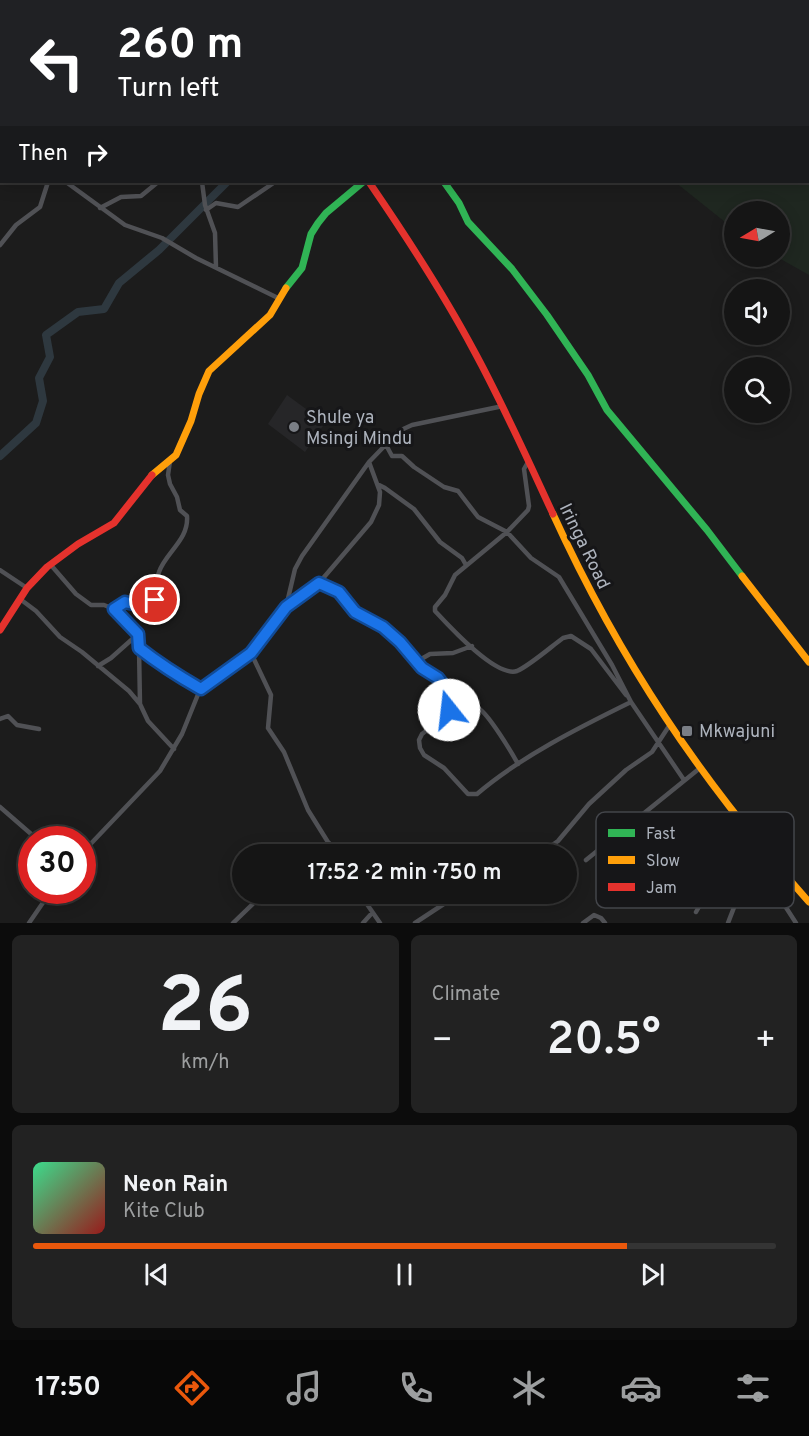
<!DOCTYPE html>
<html lang="en">
<head>
<meta charset="utf-8">
<style>
	:root { --surface:#151515; --page:#222; --text:#f1f3f6; --muted:#9d9fa0; --line:#343434; --accent:#ea580c }
	body { margin:0; font-family:Overpass,sans-serif; background:var(--page); color:var(--text); height:100vh; display:flex; flex-direction:column; font-size:22px; white-space:nowrap }
	* { box-sizing:border-box; margin:0 }
	p { font-size:20px; color:var(--muted) }
	.icon { flex:none; width:33px; height:33px; fill:none; stroke:currentColor; stroke-width:2; stroke-linecap:round; stroke-linejoin:round }
	.map { position:relative; height:923px; overflow:hidden }
	.details { display:flex; flex-direction:column; gap:12px; padding:12px; background:#0c0c0c; flex:1 }
	.details>* { flex:none }
	.hud { position:absolute; left:0px; top:0px; width:810px; height:183px; box-shadow:0 3px 15px #0003,0 0 0 2px var(--line); background:#202124; color:#fff; overflow:hidden }
	.needle { width:39px; rotate:260deg }
	.buttons { position:absolute; left:724px; top:201px; display:grid; gap:12px }
	.buttons a { display:grid; place-items:center; width:66px; height:66px; border-radius:50%; background:var(--surface); box-shadow:0 3px 15px #0003,0 0 0 2px var(--line); font-size:30px }
	.speed { position:absolute; left:18px; top:826px; display:flex; gap:12px; font-size:30px; font-weight:700; text-align:center }
	.speed>* { display:grid; place-content:center; width:78px; height:78px; border-radius:50%; background:var(--surface); box-shadow:0 3px 15px #0003,0 0 0 2px var(--line); line-height:1 }
	.speed .limit { border:9px solid #d22; background:#fff; color:#111 }
	.pin { position:absolute; display:grid; place-items:center; width:51px; height:51px; color:#fff; margin:-26px; border:3px solid #fff; border-radius:50%; box-shadow:0 2px 6px #0007 }
	.me { position:absolute; width:66px; margin:-33px; rotate:344deg; stroke-linejoin:round; filter:drop-shadow(0 0 4px #0008) }
	.turn { display:flex; align-items:center; gap:21px; height:126px; padding:0 18px; font-size:27px }
	.turn .icon { width:78px; height:78px; stroke-width:2.5 }
	.turn b { display:block; font-size:42px; line-height:51px }
	.then { display:flex; align-items:center; height:57px; padding:0 18px; background:#0003; gap:12px; font-size:22px }
	.big { font-size:45px; font-weight:600; line-height:1.1 }
	.details .tile { flex:1; display:flex; flex-direction:column; justify-content:center; gap:9px; min-width:0; padding:0 21px; border-radius:9px; background:var(--page) }
	.details .dial { align-items:center; gap:0 }
	.dial b { font-size:78px; line-height:1 }
	.song { display:flex; align-items:center; gap:18px }
	.cover { width:72px; height:72px; border-radius:9px; background:linear-gradient(135deg,hsl(150 70% 55%),hsl(0 70% 35%)) }
	.played { height:6px; border-radius:3px; background:linear-gradient(90deg,var(--accent) 80%,var(--line) 80%) }
	.keys { display:flex; justify-content:space-around; direction:ltr }
	.heat { display:flex; justify-content:space-between; align-items:center; font-size:33px; direction:ltr }
	.details .tiles { flex:1; display:grid; gap:12px; grid-template-columns:1fr 1fr }
	.tile:last-child { grid-column:span 2 }
	.trip { position:absolute; left:232px; top:844px; width:345px; height:60px; border-radius:30px; background:var(--surface); box-shadow:0 3px 15px #0003,0 0 0 2px var(--line); font-weight:600; line-height:60px; text-align:center }
	.menu { display:flex; height:96px; justify-content:space-around; align-items:center; background:#080808; color:var(--muted) }
	.menu .icon { width:42px; height:42px }
	.menu .current { color:var(--accent) }
	.menu b { font-size:27px; color:var(--text) }
	.map>svg:first-child { display:block }
</style>
</head>
<body>
<div class="map">
<svg width="809" height="923" viewBox="0 0 809 923">
	<rect width="100%" height="100%" fill="#1c1c1c"/>
	<path fill="#262628" d="M287 395 325 423 305 452 268 424Z"/>
	<path fill="#1f2720" d="M610 0H809V275L777 257 780 256V212H735V230L675 182H808V2Z"/>
	<g fill="none" stroke-linecap="round" stroke-linejoin="round">
		<path stroke="#2e383f" stroke-width="8" d="M482 2 483 0
			M0 456 36 423 43 401 39 378 50 357 46 335 78 312 104 309 119 283 159 250 227 182"/>
		<path stroke="#505155" stroke-width="4.5" d="M55 0 57 2
			M113 0 115 2
			M300 0 302 2
			M195 2 198 0
			M0 115 2 117
			M66 182 125 225 162 238 196 258 280 299
			M202 182 205 205 215 233 216 267
			M100 208 121 197 141 196 158 182
			M206 210 216 203 238 207 275 182
			M0 245 16 225 40 207 48 182
			M386 445 392 456H402L414 467 444 487 458 491 478 517 507 532 531 558 559 577 612 665 631 702 684 780
			M528 462 524 469 529 506 528 510 507 532 455 575 445 595 435 607V611C449 626 496 678 517 671 529 666 552 646 563 638L571 636 591 649 626 695
			M379 485 385 488 414 509 440 542 462 558 466 565
			M50 564 76 594 91 605H104L114 609 138 634 140 649C161 662 180 677 201 689
			M0 570 27 588
			M319 583 339 592 355 612 383 627 401 642 422 668 438 678 445 687 449 710 440 720 422 734 419 740 420 748 424 755 444 768 468 794H477C520 757 580 727 631 702
			M20 599 36 611 60 637 82 652 129 691 140 704 148 721 174 749
			M286 607 295 569 302 556 369 462 399 431 412 425 503 406
			M114 609 124 602 148 608 153 605C157 595 155 582 159 572 166 552 189 540 187 516L180 510 177 497 170 484 168 475 170 461
			M139 648 140 704
			M251 653 271 695 268 728 284 752 308 810 336 855
			M416 662 430 654 453 653 472 646
			M98 666 111 658 138 634
			M449 710C457 709 471 705 478 708 488 713 512 753 518 764
			M0 719 8 716 17 725 39 729
			M0 807 38 840
			M82 853 160 771 182 734 199 692 251 653 286 607 319 583 371 522 379 505 380 492 369 462
			M745 854 767 878 796 923
			M314 855 329 843
			M538 855 558 841 589 804 626 770 652 752 669 726
			M586 860 700 768
			M360 894 380 923
			M696 912 713 882 743 838
			M29 923 51 891
			M233 923 263 894
			M363 923 372 913
			M415 923 459 894
			M583 923 594 915 601 918 605 923
			M728 923C735 904 745 883 746 863 746 851 743 841 744 829"/>
		<path stroke="#30b455" stroke-width="7" d="M444 182 459 203 468 222 512 269 547 315 588 375 607 410 707 530 742 576
			M286 288 302 268 311 234 318 223 326 213 363 182"/>
		<path stroke="#ff9f0a" stroke-width="7" d="M208 0 210 2
			M152 475 176 455 191 421 199 394 209 371 270 315 286 288
			M553 514C620 661 701 781 809 902
			M742 576 809 662"/>
		<path stroke="#e5322d" stroke-width="7" d="M369 182C406 236 442 291 473 349 502 402 527 458 553 514
			M0 630 27 588 47 567 78 544 114 523 152 475"/>
	</g>
	<g fill="none" stroke-linecap="round" stroke-linejoin="round">
		<defs>
			<path id="route" d="M155 600 150 608 125 602 114 609 138 634 139 648C158 663 180 677 201 689L251 653 286 607 319 583 339 592 355 612 383 627 400 642 422 668 438 678 445 687 449 710"/>
		</defs>
		<use href="#route" stroke="#114b97" stroke-width="15"/>
		<use href="#route" stroke="#1a73e8" stroke-width="10"/>
	</g>
	<g fill="#7a7e85" stroke="#161618" stroke-width="2">
		<circle cx="294" cy="427" r="6"/>
		<rect x="681" y="725" width="12" height="12" rx="3"/>
	</g>
	<g text-anchor="middle" stroke-width="6" stroke-linejoin="round" paint-order="stroke">
		<g font-size="18" fill="#adb3bd" stroke="#161618" text-anchor="start">
			<text x="306" y="423">Shule ya<tspan x="306" dy="21">Msingi Mindu</tspan></text>
			<text x="699" y="737">Mkwajuni</text>
		</g>
		<g font-size="18" fill="#adb3bd" stroke="#161618">
			<text transform="translate(585 546) rotate(64)" y="6">Iringa Road</text>
		</g>
	</g>
	<rect x="596" y="812" width="198" height="96" rx="9" fill="#161618" stroke="#43454a" stroke-width="1.5"/>
	<rect x="608" y="829" width="27" height="8" fill="#30b455"/>
	<rect x="608" y="856" width="27" height="8" fill="#ff9f0a"/>
	<rect x="608" y="883" width="27" height="8" fill="#e5322d"/>
	<g font-size="16" fill="#adb3bd">
		<text x="646" y="839">Fast</text>
		<text x="646" y="866">Slow</text>
		<text x="646" y="893">Jam</text>
	</g>
</svg>
<div class="buttons">
<a><svg class="needle" viewBox="-14 -14 28 28"><path d="M0-13l5 13h-10z" fill="#e53935"/><path d="M0 13l5-13h-10z" fill="#9d9fa0"/></svg></a>
<a><svg class="icon" aria-label="sound" viewBox="0 0 24 24"><path d="M4 9h4l5-4v14l-5-4H4zM17 9q2 3 0 6"/></svg></a>
<a><svg class="icon" aria-label="search" viewBox="0 0 24 24"><circle cx="10" cy="10" r="6"/><path d="M15 15l6 6"/></svg></a>
</div>
<div class="speed"><div class="limit">30</div></div>
<div class="pin" style="left:155px;top:600px;background:#d93025"><svg class="icon" aria-label="arrive" viewBox="0 0 24 24"><path d="M6 21V4h12l-3 4 3 4H6"/></svg></div>
<svg class="me" style="left:449px;top:710px" viewBox="-20 -20 40 40"><circle r="19" fill="#fff"/><path d="M0-13L10 11 0 6-10 11z" fill="#1a73e8"/></svg>
<div class="trip">17:52 · 2 min · 750 m</div>
<div class="hud">
<div class="turn"><svg class="icon" aria-label="left" viewBox="0 0 24 24"><path d="M17 20v-9H6M10 6l-5 5 5 5"/></svg><div><b>260 m</b>Turn left</div></div>
<div class="then">Then<svg class="icon" aria-label="right" viewBox="0 0 24 24"><path d="M7 20v-9h11M14 6l5 5-5 5"/></svg></div>
</div>
</div>
<section class="details">
<div class="tiles">
<div class="tile dial"><b>26</b><p>km/h</p></div>
<div class="tile"><p>Climate</p>
<div class="heat"><a>−</a><b class="big">20.5°</b><a>+</a></div>
</div>
<div class="tile">
<div class="song"><i class="cover"></i><div><b>Neon Rain</b><p>Kite Club</p></div></div>
<div class="played"></div>
<div class="keys"><svg class="icon" aria-label="previous" viewBox="0 0 24 24"><path d="M18 5L8 12l10 7zM5 5v14"/></svg><svg class="icon" aria-label="pause" viewBox="0 0 24 24"><path d="M8 5v14M16 5v14"/></svg><svg class="icon" aria-label="next" viewBox="0 0 24 24"><path d="M6 5l10 7-10 7zM19 5v14"/></svg></div>
</div>
</div>
</section>
<nav class="menu">
<b>17:50</b>
<svg class="icon current" aria-label="directions" viewBox="0 0 24 24"><path d="M12 3l9 9-9 9-9-9zM9 14v-3h6M13 9l2 2-2 2"/></svg>
<svg class="icon" aria-label="music" viewBox="0 0 24 24"><path d="M9 18V5l10-2v13"/><circle cx="6" cy="18" r="3"/><circle cx="16" cy="16" r="3"/></svg>
<svg class="icon" aria-label="phone" viewBox="0 0 24 24"><path d="M5 4h4l2 5-3 2q2 4 5 5l2-3 5 2v4C11 20 4 13 5 4z"/></svg>
<svg class="icon" aria-label="climate" viewBox="0 0 24 24"><path d="M12 3v18M4 7l16 10M4 17L20 7"/></svg>
<svg class="icon" aria-label="car" viewBox="0 0 24 24"><path d="M5 17H2v-5l4-1 3-4h7l3 4 3 1v5h-3M9 17h6M6 11h13"/><circle cx="7" cy="17" r="2"/><circle cx="17" cy="17" r="2"/></svg>
<svg class="icon" aria-label="filters" viewBox="0 0 24 24"><path d="M4 7h16M4 17h16"/><circle cx="9" cy="7" r="2"/><circle cx="15" cy="17" r="2"/></svg>
</nav>
</body>
</html>
